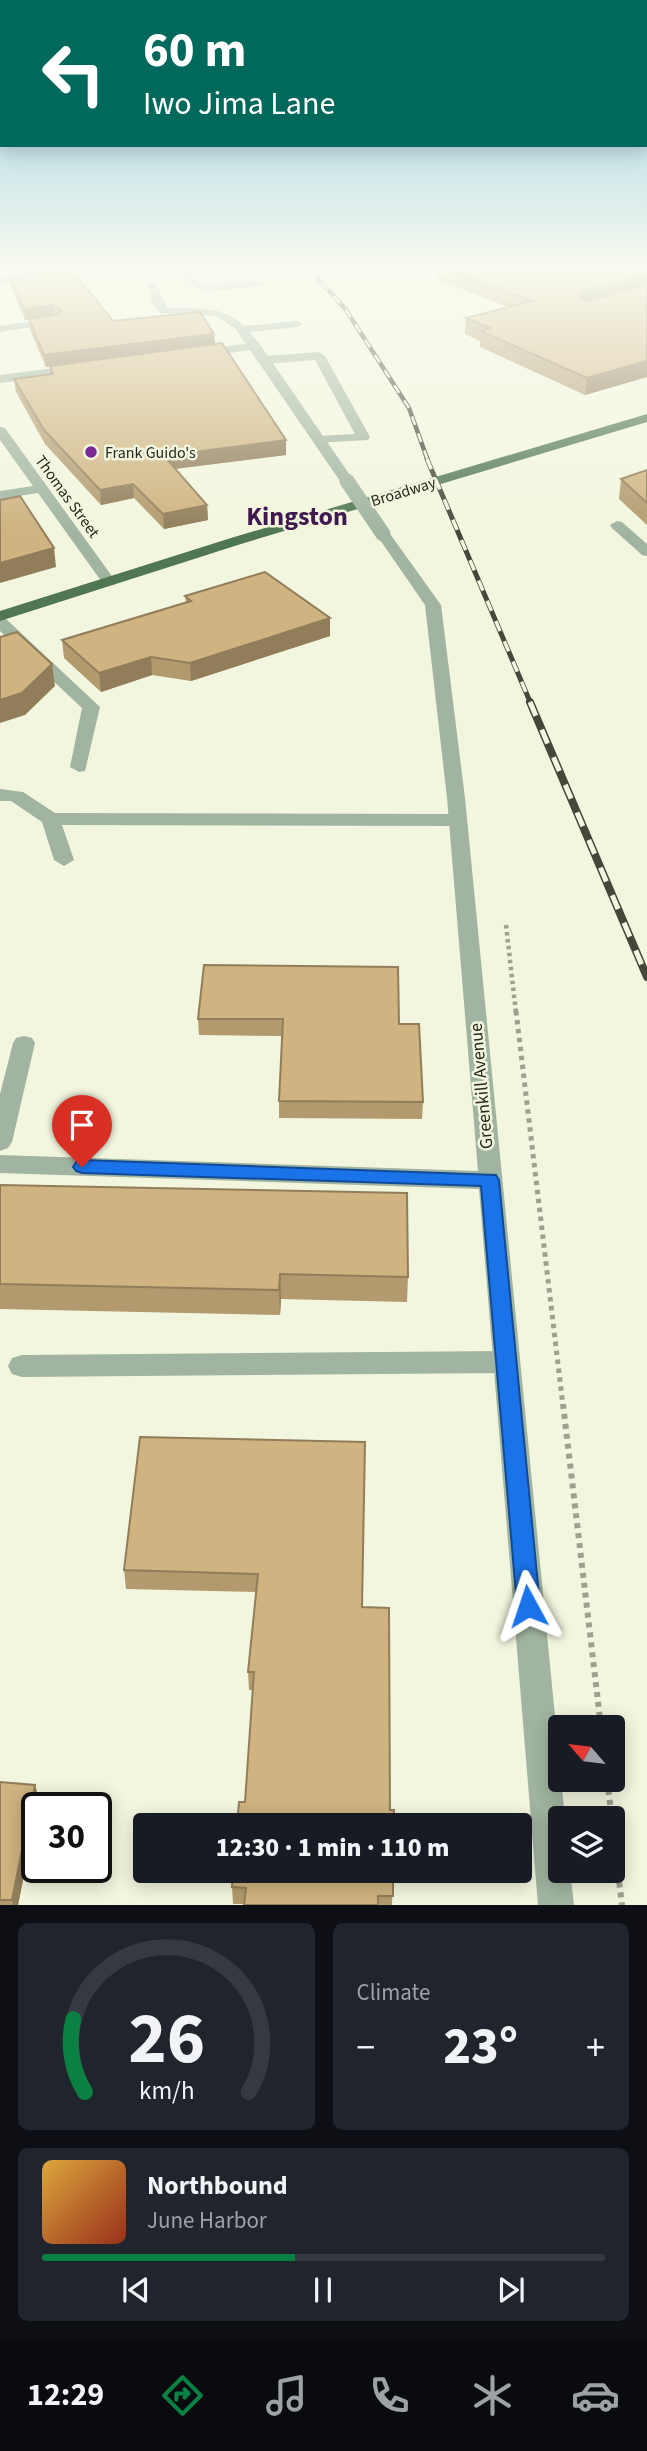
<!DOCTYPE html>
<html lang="en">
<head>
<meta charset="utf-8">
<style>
	:root { --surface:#171b24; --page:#20242c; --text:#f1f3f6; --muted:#9ea1a6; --line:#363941; --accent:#0b8043 }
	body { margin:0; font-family:"Source Sans 3",sans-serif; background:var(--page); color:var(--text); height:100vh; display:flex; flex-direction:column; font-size:26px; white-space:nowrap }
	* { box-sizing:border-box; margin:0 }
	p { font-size:23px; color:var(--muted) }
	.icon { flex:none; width:38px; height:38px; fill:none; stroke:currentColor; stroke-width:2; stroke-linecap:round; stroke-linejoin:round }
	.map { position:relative; height:1905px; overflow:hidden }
	.details { display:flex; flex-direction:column; gap:18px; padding:18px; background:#0d0f14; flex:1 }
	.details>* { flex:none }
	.banner { position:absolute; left:0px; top:0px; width:648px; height:147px; box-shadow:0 4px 18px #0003; background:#00695c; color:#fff; overflow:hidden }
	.needle { width:46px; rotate:298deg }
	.controls { position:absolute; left:548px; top:1715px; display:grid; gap:14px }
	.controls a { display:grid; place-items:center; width:77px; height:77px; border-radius:7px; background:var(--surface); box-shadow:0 4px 18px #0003; font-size:35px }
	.speed { position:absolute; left:21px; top:1792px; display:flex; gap:14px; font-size:35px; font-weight:700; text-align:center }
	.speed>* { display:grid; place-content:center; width:91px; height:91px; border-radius:50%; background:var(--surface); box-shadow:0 4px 18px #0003; line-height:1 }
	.speed .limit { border:4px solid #111; border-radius:10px; background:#fff; color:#111 }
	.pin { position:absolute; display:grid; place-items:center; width:60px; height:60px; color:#fff; margin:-72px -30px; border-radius:50% 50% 50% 0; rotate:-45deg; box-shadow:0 0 7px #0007 }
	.pin .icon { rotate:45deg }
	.me { position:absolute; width:77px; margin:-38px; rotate:355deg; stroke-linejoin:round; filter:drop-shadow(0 0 5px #0008) }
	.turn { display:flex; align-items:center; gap:24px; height:147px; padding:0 28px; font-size:32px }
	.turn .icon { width:91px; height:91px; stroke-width:2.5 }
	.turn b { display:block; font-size:49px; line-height:60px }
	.big { font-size:52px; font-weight:800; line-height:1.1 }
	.details .card { flex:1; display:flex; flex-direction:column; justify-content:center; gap:10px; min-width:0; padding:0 24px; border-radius:10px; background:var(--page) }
	.details .dial { align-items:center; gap:0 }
	.dial svg { height:182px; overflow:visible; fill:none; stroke:var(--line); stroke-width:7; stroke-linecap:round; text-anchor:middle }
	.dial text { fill:var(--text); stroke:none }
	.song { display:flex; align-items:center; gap:21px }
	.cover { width:84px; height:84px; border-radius:10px; background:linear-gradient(135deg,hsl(40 70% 55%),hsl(10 70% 35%)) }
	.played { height:7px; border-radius:4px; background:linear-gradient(90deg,var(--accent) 45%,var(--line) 45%) }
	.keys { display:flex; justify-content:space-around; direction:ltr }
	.heat { display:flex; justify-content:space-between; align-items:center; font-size:38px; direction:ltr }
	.details .tiles { flex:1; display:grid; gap:18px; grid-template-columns:1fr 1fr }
	.card:last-child { grid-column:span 2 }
	.trip { position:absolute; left:133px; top:1813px; width:399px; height:70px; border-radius:7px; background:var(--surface); box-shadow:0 4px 18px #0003; font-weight:800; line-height:70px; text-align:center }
	.dock { display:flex; height:112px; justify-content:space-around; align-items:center; background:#090b0e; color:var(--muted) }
	.dock .icon { width:49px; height:49px }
	.dock .active { color:var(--accent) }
	.dock b { font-size:32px; color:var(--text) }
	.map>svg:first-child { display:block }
</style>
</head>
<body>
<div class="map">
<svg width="647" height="1905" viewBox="0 0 647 1905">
	<rect width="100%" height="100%" fill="#f2f6de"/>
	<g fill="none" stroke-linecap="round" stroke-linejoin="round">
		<path stroke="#9ea18f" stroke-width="4.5" stroke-dasharray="3.5 3.5" stroke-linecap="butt" d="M506 925 516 1013"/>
		<path stroke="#9ea18f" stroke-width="5" stroke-dasharray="4.5 4.5" stroke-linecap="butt" d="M516 1011 563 1406"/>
		<path stroke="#9ea18f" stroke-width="6" stroke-dasharray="5 5" stroke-linecap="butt" d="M563 1404 601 1727
			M607 1780 612 1818
			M612 1823 622 1905"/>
		<path fill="#a1b4a1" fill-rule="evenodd" d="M43 269H60L0 285V279Z
			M171 269H182L205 285 260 280 265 283 260 286 203 292Z
			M148 284H156L167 308C200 309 218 304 245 326L297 321 303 324 297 327 242 333 216 316 160 313 152 304Z
			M54 318 60 321 58 323 0 332V326Z
			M319 352 325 356 370 437 368 440 314 443V437L319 436 355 434 315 360 264 364 258 360 264 356Z
			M617 521 622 522 647 544V556L642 555 612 528 610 525Z
			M0 617 6 619 100 707 85 771 79 772 70 767 82 708 0 631Z
			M0 789 23 792 55 813 457 814 466 820 457 826 62 825 74 860 64 866 54 860 42 822 11 801H0Z
			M24 1036 32 1038 35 1043 12 1142 8 1148 0 1151V1094L13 1043 16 1038Z
			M506 1351 516 1354 520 1362 516 1370 506 1373 22 1377 12 1374 8 1366 12 1358 22 1355Z"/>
		<path fill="#a1b4a1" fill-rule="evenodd" d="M242 327 246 328 259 343 354 481 352 484H342L250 350 200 357 194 353 200 349 246 344 236 330Z
			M78 365 84 369 82 372 0 383V375Z
			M0 427 5 428 114 579 117 582 114 585H104L38 493 0 499V491L33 486 0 440Z
			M383 530 388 531 441 605 465 798 565 1818H560V1871H570L574 1905H538L479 1189 0 1173V1155L478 1171 447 798 425 605 376 534Z"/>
		<path fill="#507652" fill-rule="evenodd" d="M647 414V422L241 544 0 621V611L231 538Z"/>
		<defs>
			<path id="rail-far2" d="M310 269 346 310 409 408 428 461"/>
			<path id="rail-far1" d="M427 459 531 704"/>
			<path id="rail" d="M530 702 647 977"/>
		</defs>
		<use href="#rail-far2" stroke="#45473b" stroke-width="4.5"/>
		<use href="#rail-far1" stroke="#45473b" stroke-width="5"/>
		<use href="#rail" stroke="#45473b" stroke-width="8"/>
		<use href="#rail-far2" stroke="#f2f6de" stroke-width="2.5" stroke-dasharray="9" stroke-linecap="butt"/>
		<use href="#rail-far1" stroke="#f2f6de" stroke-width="3.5" stroke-dasharray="11" stroke-linecap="butt"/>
		<use href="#rail" stroke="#f2f6de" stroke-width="5" stroke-dasharray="15" stroke-linecap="butt"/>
		<path stroke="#a1b4a1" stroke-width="15" d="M347 481 383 534"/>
	</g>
	<path fill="#b29a6e" d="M439 269H647V377L585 395 480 347V341L465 334 466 318 508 307 438 280Z
		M10 278 113 321 214 334 215 344 286 455 175 469 207 505 208 520 164 529 134 498 101 505 45 444 16 392 14 379 50 374V366L46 367 30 330 29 319 25 320 12 288Z
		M647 470V525L619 499 621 479Z
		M185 596 330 618V636L191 681 152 675 101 692 64 658 62 640 186 602Z
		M204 965 399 1024 423 1102 422 1119 279 1118V1101L282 1036 199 1035 198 1019Z
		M0 1185 408 1277 407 1302 281 1299 280 1315 0 1309Z
		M365 1442 245 1802 253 1690H249L248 1672 256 1592 126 1589 124 1570Z
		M0 1782 35 1785 39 1800 18 1905H0Z
		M393 1871 392 1905 233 1904 232 1887Z"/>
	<path fill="#917d5a" d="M647 275 646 289 578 308V296L580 293Z
		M53 305 54 315 25 320 24 309Z
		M214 334 215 345 46 367 44 355Z
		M647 361V377L585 395 587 378Z
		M286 440V455L165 470 164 456Z
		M133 484 134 498 101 505 100 490Z
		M207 505 208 520 164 529 163 514Z
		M54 548 56 567 0 583V563Z
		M330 618V636L191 681 190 663Z
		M151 657 152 675 101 692 99 673Z
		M52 664 55 686 25 715 0 723V700Z
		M280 1274 281 1299 280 1315 279 1290Z
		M35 1785 39 1800 18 1905H13L12 1900Z"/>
	<path fill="#cfb380" stroke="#917d5a" stroke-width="2" d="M448 269H647V275L580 293 578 296 587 301 647 285V361L587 378 481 331 490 328 466 318 532 301Z
		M74 273 113 321 200 312 214 334 44 355 29 319 57 315 62 310 53 305 24 309 10 278Z
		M222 343 286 440 164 456 207 505 163 514 133 484 100 490 44 430 14 379 53 374 50 366Z
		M647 470V503L621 479Z
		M20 496 54 548 0 563V500Z
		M265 572 330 618 190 663 151 657 99 673 62 640 191 601 185 596Z
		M17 632 52 664 22 693 0 700V637Z
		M204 965 398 967 399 1024H419L423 1102 279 1101 283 1019H198Z
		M0 1185 407 1193 408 1277 280 1274 279 1290 0 1284Z
		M140 1437 365 1442 362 1607 389 1608 390 1810H394V1825H237L239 1802H245L254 1672H248L258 1574 124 1570Z
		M0 1782 35 1785 12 1900H0Z
		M233 1871H393V1896H378V1905H244L246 1888 232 1887Z"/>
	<linearGradient id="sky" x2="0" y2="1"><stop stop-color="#88c5dd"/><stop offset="0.5" stop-color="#f9fbf0"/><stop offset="1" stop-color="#f9fbf0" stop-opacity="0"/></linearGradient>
	<rect width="647" height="535" fill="url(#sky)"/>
	<path fill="#1a73e8" stroke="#114b97" stroke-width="2" d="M82 1160 496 1175 499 1180 540 1606 537 1614 528 1617 520 1614 517 1606 481 1186 82 1173 76 1171 73 1167 76 1162Z"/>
	<circle fill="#7a2797" stroke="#f2f6de" stroke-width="2.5" cx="91" cy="452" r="7"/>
	<g text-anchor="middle" stroke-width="5" stroke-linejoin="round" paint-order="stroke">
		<g font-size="16" fill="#27281f" stroke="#f2f6de" text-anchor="start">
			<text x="105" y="458">Frank Guido's</text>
		</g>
		<g font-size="16" fill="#27281f" stroke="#f2f6de">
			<text transform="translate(403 491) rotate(-17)" y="6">Broadway</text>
			<text transform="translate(68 496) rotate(54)" y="6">Thomas Street</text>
		</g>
		<g font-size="18" fill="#27281f" stroke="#f2f6de">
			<text transform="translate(481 1086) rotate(-95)" y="6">Greenkill Avenue</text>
		</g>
		<g font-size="26" font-weight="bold" fill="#40194e" stroke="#f2f6de">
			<text x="297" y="525">Kingston</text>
		</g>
	</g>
</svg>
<div class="controls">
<a><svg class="needle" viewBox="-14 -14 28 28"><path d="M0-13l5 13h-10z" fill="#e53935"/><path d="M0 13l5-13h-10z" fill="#9ea1a6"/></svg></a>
<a><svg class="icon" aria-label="layers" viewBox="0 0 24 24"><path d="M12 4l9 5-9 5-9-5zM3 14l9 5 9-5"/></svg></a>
</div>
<div class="speed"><div class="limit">30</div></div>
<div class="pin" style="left:82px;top:1167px;background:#d93025"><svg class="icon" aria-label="arrive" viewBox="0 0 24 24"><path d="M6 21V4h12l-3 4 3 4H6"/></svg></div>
<svg class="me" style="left:528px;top:1606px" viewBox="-20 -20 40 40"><path d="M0-17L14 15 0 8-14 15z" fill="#1a73e8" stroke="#fff" stroke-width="4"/></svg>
<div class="trip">12:30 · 1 min · 110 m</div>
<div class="banner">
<div class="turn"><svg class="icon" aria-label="left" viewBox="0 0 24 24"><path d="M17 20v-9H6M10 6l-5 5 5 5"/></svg><div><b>60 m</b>Iwo Jima Lane</div></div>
</div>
</div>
<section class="details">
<div class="tiles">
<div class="card dial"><svg viewBox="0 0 100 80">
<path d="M14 69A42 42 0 1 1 86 69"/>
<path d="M14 69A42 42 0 0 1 9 37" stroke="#0b8043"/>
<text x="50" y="56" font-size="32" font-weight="700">26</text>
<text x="50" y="72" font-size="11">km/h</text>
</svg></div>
<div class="card"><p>Climate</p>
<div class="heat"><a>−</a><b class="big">23°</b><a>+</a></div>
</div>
<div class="card">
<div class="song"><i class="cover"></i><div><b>Northbound</b><p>June Harbor</p></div></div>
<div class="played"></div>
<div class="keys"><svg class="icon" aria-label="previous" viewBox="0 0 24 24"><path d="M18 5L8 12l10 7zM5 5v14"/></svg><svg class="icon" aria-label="pause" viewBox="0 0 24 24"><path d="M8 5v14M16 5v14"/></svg><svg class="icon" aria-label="next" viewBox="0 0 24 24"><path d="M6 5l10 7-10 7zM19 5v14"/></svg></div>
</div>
</div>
</section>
<nav class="dock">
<b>12:29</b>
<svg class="icon active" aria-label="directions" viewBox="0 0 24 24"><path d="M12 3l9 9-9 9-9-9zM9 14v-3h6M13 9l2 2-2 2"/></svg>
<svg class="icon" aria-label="music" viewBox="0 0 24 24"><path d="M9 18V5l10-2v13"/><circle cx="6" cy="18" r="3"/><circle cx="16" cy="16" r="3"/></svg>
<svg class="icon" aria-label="phone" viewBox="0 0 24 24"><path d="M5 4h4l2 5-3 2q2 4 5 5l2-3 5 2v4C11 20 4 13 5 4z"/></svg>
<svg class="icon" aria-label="climate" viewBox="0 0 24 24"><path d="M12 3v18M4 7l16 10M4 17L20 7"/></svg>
<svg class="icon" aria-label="car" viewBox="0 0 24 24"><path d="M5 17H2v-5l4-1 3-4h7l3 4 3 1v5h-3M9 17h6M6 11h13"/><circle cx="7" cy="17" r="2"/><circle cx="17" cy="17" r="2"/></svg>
</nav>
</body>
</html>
